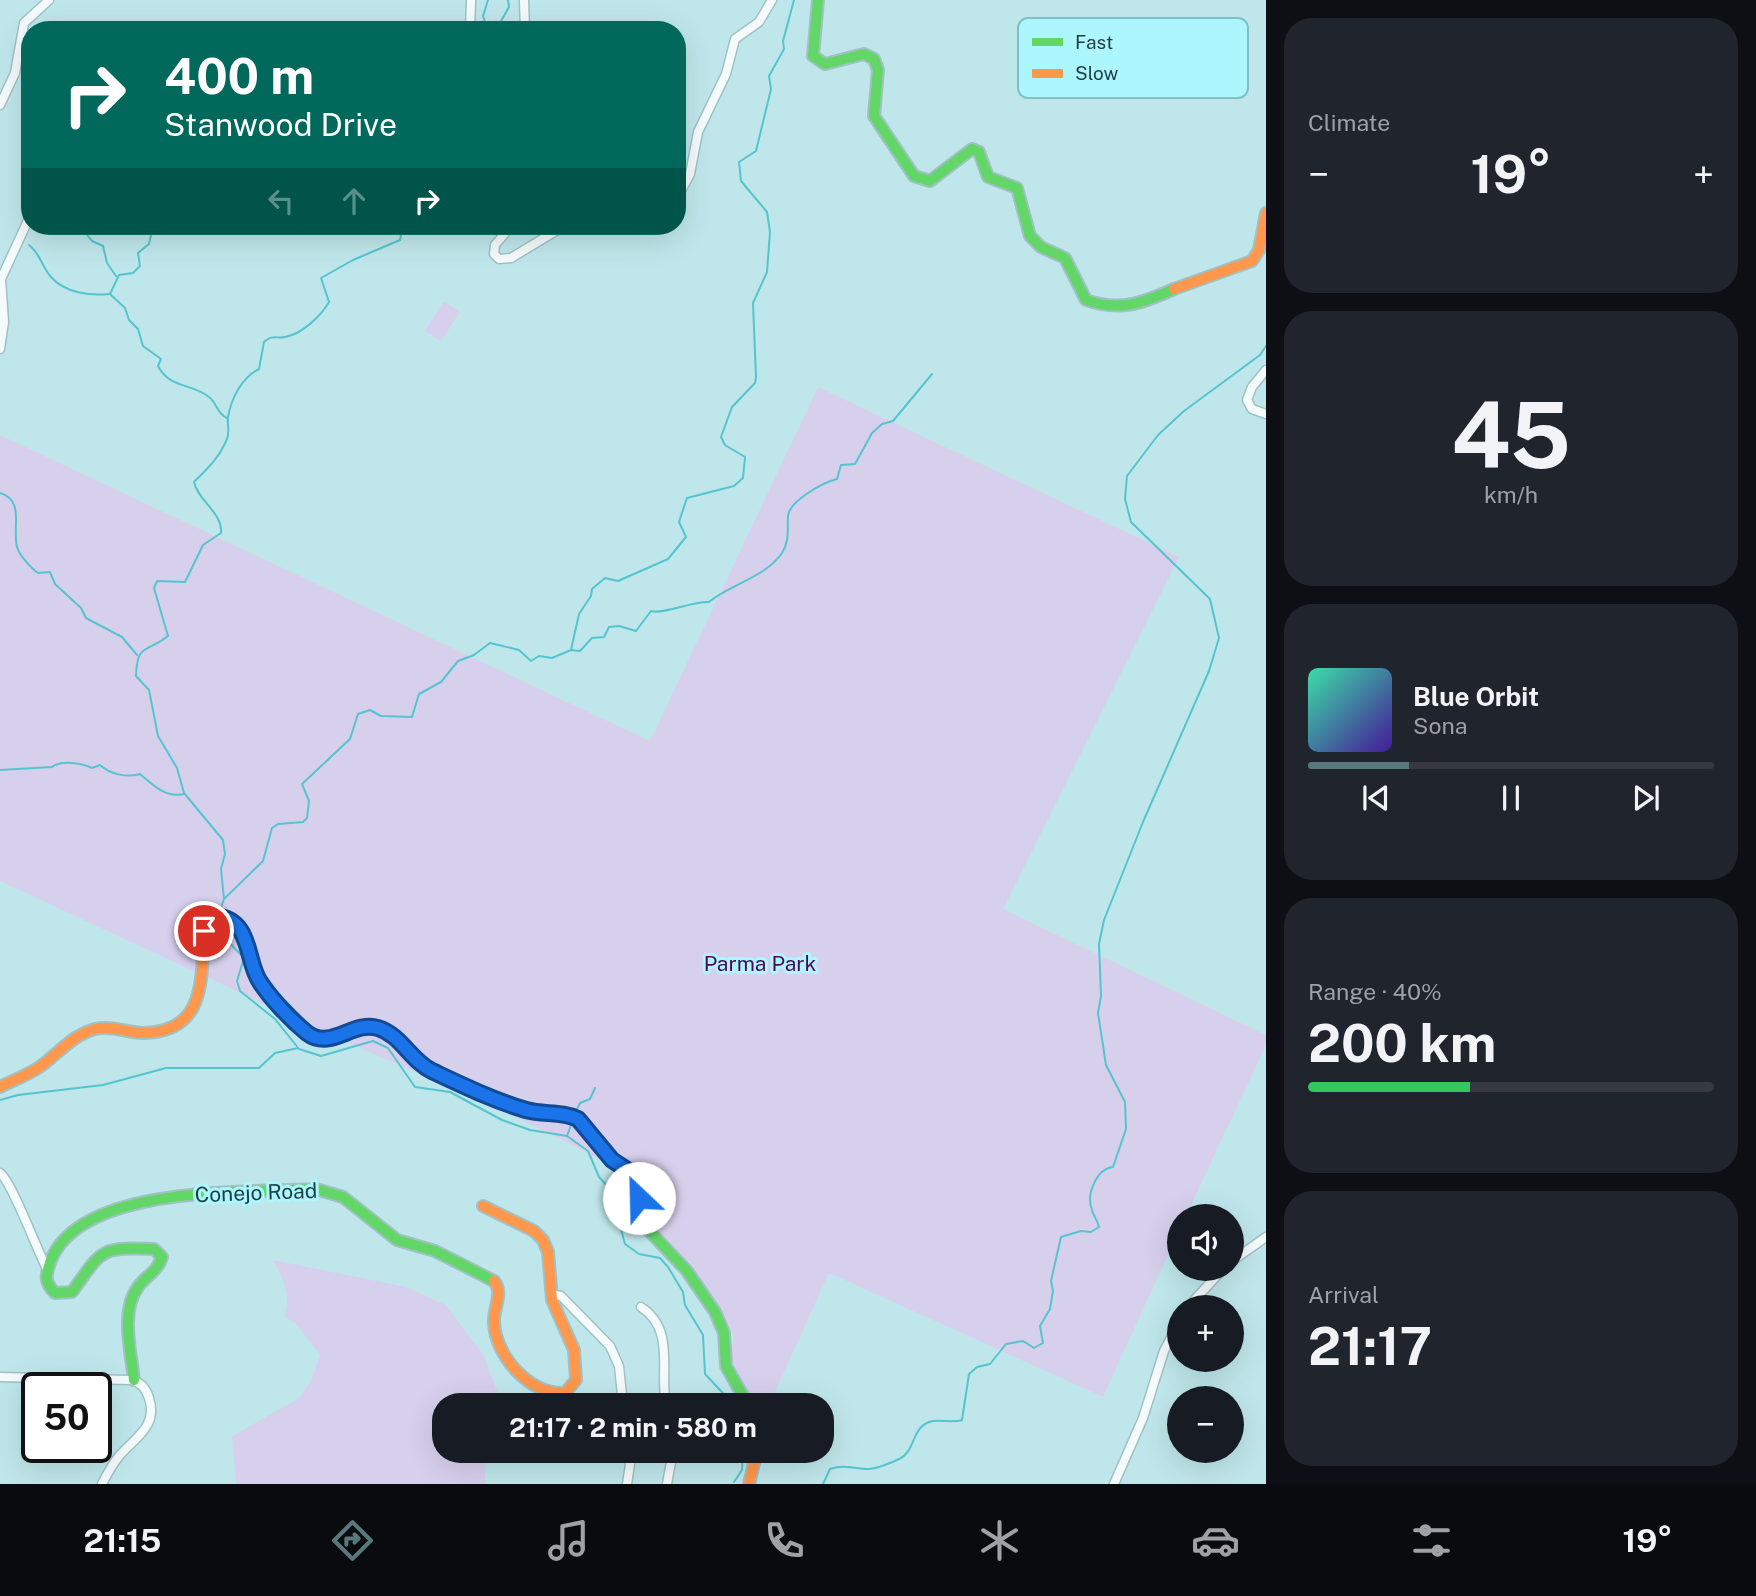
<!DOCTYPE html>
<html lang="en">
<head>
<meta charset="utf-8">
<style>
	:root { --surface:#171b24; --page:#20242c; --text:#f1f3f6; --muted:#9ea1a6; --line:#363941; --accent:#57797c }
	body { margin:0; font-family:"Public Sans",sans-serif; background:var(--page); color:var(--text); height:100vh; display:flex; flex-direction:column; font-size:26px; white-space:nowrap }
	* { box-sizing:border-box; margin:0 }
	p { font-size:23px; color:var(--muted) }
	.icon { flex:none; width:38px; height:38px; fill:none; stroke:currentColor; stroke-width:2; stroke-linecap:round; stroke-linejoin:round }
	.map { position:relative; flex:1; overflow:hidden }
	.drawer { display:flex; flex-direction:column; gap:18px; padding:18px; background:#0d0f14; width:490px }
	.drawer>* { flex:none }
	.banner { position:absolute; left:21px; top:21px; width:665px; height:214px; border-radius:28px; box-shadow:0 7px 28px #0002; background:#00695c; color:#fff; overflow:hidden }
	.fabs { position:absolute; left:1167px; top:1204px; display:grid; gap:14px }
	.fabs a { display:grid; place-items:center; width:77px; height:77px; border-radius:50%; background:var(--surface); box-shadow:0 7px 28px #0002; font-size:35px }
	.speed { position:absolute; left:21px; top:1372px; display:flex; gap:14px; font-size:35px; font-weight:700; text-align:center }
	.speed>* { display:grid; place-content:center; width:91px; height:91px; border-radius:50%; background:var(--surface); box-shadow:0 7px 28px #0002; line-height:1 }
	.speed .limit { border:4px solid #111; border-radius:10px; background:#fff; color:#111 }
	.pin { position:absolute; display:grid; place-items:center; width:60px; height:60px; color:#fff; margin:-30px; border:4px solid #fff; border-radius:50%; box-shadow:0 2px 7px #0007 }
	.me { position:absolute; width:77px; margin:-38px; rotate:336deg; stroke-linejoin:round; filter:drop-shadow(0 0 5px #0008) }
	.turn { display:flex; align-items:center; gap:24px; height:147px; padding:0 28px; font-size:32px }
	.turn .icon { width:91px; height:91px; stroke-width:2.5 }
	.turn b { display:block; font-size:49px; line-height:60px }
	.lanes { display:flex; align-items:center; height:66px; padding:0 28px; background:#0003; justify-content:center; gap:35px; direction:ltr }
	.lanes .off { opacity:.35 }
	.big { font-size:52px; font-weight:700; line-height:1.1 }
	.drawer .tile { flex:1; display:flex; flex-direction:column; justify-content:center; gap:10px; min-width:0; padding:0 24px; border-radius:28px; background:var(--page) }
	.drawer .dial { align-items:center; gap:0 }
	.dial b { font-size:91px; line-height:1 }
	.song { display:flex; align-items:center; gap:21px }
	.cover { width:84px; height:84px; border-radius:10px; background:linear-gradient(135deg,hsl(160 70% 55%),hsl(260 70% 35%)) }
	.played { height:7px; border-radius:4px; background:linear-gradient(90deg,var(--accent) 25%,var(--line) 25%) }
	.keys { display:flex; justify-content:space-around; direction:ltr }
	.heat { display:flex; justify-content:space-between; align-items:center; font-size:38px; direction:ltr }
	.charge { height:10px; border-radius:5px; background:linear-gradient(90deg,#34c759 40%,var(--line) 0) }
	.trip { position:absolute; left:432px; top:1393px; width:402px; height:70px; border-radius:28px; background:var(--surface); box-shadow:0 7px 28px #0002; font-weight:700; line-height:70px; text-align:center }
	.menu { display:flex; height:112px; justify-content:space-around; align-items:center; background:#090b0e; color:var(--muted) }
	.menu .icon { width:49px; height:49px }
	.menu .on { color:var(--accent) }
	.menu b { font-size:32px; color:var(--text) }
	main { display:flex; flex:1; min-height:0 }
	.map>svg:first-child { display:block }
</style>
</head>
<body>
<main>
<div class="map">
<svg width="1266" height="1484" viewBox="0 0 1266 1484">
	<rect width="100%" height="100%" fill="#bfe7eb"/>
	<path fill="#d7d0ed" d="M444 301 460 312 441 341 425 331Z
		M818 387 1179 557 1003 909 1266 1035V1045L1186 1216H1180L1179 1231 1103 1397 829 1273 769 1405H756L729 1361 734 1335 701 1286 651 1231 648 1188C549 1126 437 1083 331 1035L320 1039 303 1022 0 881V435L650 741Z
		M273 1260 406 1287 446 1305 484 1356 497 1391 494 1405H444V1451H486L485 1484H236L232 1436 299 1398 311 1381 320 1355 296 1324 284 1316C293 1298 282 1276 273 1260Z"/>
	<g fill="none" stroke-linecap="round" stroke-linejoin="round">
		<path stroke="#56c4ce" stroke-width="2" d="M488 0 483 16 488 30
			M496 30 509 7 508 0
			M80 226 92 241 103 246 107 263 116 276
			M153 226 149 244 138 253 140 266 133 273 119 275 110 294 125 308 129 320 138 329 143 346 161 359 158 366C170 389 192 383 209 397 217 403 217 414 227 418
			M29 245C40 253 42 267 51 277 65 293 90 296 109 294
			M0 493C25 500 12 528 17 547 19 555 31 568 38 573L50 572 55 584 81 608 86 618 122 637 137 655
			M571 650 580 651 592 638 604 637 609 627 619 626 636 631 651 611C663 615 692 601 709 602 729 585 766 577 782 553 790 541 787 528 788 516 789 501 824 482 837 479L841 465 855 464 872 433 882 424 893 421 932 374
			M0 770 52 767C61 760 82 763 92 768L100 765C110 774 126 778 140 774 154 786 166 798 184 794
			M224 899 263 861 272 828 278 824 303 822 307 818 309 801 302 784 350 739 358 714 370 710 381 716 412 717 419 694 441 682 458 661 474 655 490 643 519 650 531 661 539 656 552 658 571 650 579 614 591 596 592 589 605 578 618 581 668 559 686 537 679 522 687 498 734 486 743 478 745 457 725 445 721 437 732 407 755 383 756 377 753 303 767 272 770 232 767 212 741 181 739 162 756 151 771 89 769 76 784 49 783 41 794 0
			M220 910 224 899 221 869 225 854 223 840 184 793 177 768 158 736 149 690 136 676C137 642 147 653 168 636L154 588 157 581 185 582 203 545 221 533C223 513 198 501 194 482 208 468 219 458 227 439 230 431 227 425 228 417 231 399 242 377 259 369L264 342C273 334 276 339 285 337 302 334 321 316 329 302L321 278 353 260 400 240 403 226
			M217 923 221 934 244 958 237 981 240 991 275 1019 299 1049 321 1056 373 1041 388 1048 415 1087 450 1092 502 1120 530 1130 567 1136 588 1151 599 1177 624 1204 620 1226 625 1244 639 1254 660 1258 668 1267 683 1292 685 1305 703 1335 705 1374 734 1405
			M0 1100 18 1095 103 1085 166 1068H259L275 1053 298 1048
			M576 1111 580 1103 590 1099 595 1088
			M567 1136 572 1122
			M734 1482 742 1470 743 1451
			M823 1484 830 1469C845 1464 853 1469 868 1469 876 1469 891 1463 899 1459 916 1451 911 1429 929 1422 940 1418 951 1424 962 1420L969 1374 977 1367 990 1364 1006 1344 1023 1341 1034 1348 1043 1343 1040 1326 1050 1309 1053 1291 1051 1281 1061 1237 1081 1231 1091 1232 1099 1227C1097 1219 1094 1217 1092 1210 1086 1195 1096 1169 1113 1167L1126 1129 1125 1102 1106 1065 1098 1013 1101 996 1099 944 1104 920 1143 822 1209 671 1219 638 1210 599 1131 522 1125 499 1127 476 1158 435 1184 411 1260 355 1266 346"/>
		<defs>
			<path id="street" d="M524 0 525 30
				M470 30 471 0
				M0 105 15 73 24 23 49 0
				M677 198 690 174 698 132 726 74 735 39 759 22 772 0
				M210 226H243
				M511 226 495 245 494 254 499 259 511 258 564 226
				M0 349 4 322 1 279 30 216
				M1266 370 1252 387 1247 400 1252 409 1266 414
				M0 1173C11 1180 37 1250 47 1269
				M1232 1261 1266 1237
				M551 1294 561 1296 610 1346 619 1366 623 1405
				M641 1307C676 1330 659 1371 666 1405
				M1188 1307 1223 1269
				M0 1377 131 1380C141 1382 146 1388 149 1398 158 1426 136 1437 119 1456 112 1465 107 1474 102 1484
				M627 1484 632 1451
				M667 1484 673 1451
				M1114 1484 1143 1418 1164 1351 1180 1320"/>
			<path id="fast" d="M818 0 813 56 825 64 864 54 874 59 878 70 874 116 914 176 930 181 972 149 979 152 988 177 1017 188 1030 236 1041 247 1065 258 1086 300C1120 312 1143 303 1174 289
				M299 1023 311 1035 325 1039 361 1027 378 1028 390 1034 429 1070 525 1109 578 1119 612 1160 635 1175 640 1188 639 1220 687 1271 715 1312 724 1333 726 1366 748 1405
				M134 1380C131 1352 120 1311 138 1287 146 1276 158 1271 162 1257L154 1249C99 1247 103 1249 72 1292L55 1293C43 1281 46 1274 51 1260 82 1184 247 1193 316 1189L343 1197 397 1240 435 1251 494 1281"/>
			<path id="slow" d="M1174 289 1252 261 1259 250 1266 213
				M0 1087C13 1080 26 1076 38 1068 57 1055 72 1035 95 1029 112 1025 127 1033 143 1033 210 1032 200 973 205 925L213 917C256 924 245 958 261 983 270 997 287 1010 299 1023
				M483 1206 534 1231 543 1240 548 1252 552 1300 574 1350 576 1380 565 1393C530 1395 496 1357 494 1323 493 1308 504 1293 494 1281
				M749 1484 757 1451"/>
		</defs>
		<use href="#street" stroke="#a1c1c4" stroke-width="11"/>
		<use href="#fast" stroke="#a1c1c4" stroke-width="14"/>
		<use href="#slow" stroke="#a1c1c4" stroke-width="14"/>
		<use href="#street" stroke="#f5fbfc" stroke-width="8"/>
		<use href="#fast" stroke="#63d668" stroke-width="10"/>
		<use href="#slow" stroke="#ff974d" stroke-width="10"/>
	</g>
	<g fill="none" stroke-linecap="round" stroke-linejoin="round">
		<defs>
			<path id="route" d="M204 931 207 922 215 916C253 920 245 960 260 982 271 999 291 1020 307 1033 331 1051 353 1020 378 1028 401 1035 411 1061 432 1071 462 1085 495 1101 526 1110 543 1115 562 1111 578 1119L612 1160 635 1175 639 1198"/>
		</defs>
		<use href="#route" stroke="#114b97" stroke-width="18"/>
		<use href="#route" stroke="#1a73e8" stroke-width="12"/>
	</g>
	<g text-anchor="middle" stroke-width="6" stroke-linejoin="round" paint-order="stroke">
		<g font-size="21" fill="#52065a" stroke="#acf6fe">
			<text x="760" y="971">Parma Park</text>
		</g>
		<g font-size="21" fill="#1f3e41" stroke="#acf6fe">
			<text transform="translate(256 1193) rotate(-2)" y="7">Conejo Road</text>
		</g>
	</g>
	<rect x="1018" y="18" width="230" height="80" rx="10" fill="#acf6fe" stroke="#82bfc5" stroke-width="2"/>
	<rect x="1032" y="38" width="31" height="8" fill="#63d668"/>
	<rect x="1032" y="69" width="31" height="9" fill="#ff974d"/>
	<g font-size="19" fill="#1f3e41">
		<text x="1075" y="49">Fast</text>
		<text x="1075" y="80">Slow</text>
	</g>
</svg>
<div class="fabs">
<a><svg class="icon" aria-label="sound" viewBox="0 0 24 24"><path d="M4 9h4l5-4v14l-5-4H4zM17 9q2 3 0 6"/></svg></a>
<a>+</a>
<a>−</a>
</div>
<div class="speed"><div class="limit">50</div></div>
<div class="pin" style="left:204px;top:931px;background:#d93025"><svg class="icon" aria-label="arrive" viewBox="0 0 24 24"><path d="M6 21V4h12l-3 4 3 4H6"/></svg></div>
<svg class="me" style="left:639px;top:1198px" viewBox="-20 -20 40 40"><circle r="19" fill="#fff"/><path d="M0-13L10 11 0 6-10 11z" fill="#1a73e8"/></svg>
<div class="trip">21:17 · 2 min · 580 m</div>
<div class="banner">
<div class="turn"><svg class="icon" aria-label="right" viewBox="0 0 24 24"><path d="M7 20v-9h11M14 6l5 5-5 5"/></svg><div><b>400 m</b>Stanwood Drive</div></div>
<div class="lanes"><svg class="icon off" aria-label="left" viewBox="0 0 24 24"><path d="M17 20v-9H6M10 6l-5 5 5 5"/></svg><svg class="icon off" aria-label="ahead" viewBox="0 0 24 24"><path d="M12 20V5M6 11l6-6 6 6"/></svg><svg class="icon" aria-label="right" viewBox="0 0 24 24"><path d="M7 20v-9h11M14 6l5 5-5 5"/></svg></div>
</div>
</div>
<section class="drawer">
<div class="tile"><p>Climate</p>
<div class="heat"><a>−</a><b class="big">19°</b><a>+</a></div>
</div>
<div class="tile dial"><b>45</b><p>km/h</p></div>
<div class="tile">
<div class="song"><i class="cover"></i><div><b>Blue Orbit</b><p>Sona</p></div></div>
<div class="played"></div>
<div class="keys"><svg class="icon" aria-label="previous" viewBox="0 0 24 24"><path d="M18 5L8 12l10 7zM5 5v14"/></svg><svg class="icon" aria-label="pause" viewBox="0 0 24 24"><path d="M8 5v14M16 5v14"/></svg><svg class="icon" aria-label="next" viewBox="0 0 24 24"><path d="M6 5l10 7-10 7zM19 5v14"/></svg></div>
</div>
<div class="tile"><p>Range · 40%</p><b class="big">200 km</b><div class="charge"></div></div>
<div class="tile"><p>Arrival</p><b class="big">21:17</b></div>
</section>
</main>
<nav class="menu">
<b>21:15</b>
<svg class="icon on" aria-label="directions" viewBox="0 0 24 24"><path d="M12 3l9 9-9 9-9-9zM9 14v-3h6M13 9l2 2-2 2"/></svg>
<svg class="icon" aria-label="music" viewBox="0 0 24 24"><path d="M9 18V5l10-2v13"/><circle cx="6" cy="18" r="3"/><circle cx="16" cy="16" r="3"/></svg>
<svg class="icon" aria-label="phone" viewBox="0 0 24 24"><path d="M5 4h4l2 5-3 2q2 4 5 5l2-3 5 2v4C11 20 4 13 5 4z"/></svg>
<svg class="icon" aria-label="climate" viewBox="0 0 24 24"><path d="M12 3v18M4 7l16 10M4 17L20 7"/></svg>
<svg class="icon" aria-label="car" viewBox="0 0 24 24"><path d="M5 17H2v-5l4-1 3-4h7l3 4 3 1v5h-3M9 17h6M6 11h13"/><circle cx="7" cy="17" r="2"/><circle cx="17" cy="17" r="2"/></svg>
<svg class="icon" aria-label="filters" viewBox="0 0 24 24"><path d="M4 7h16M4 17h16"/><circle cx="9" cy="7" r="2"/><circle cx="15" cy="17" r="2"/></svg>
<b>19°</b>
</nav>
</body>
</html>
